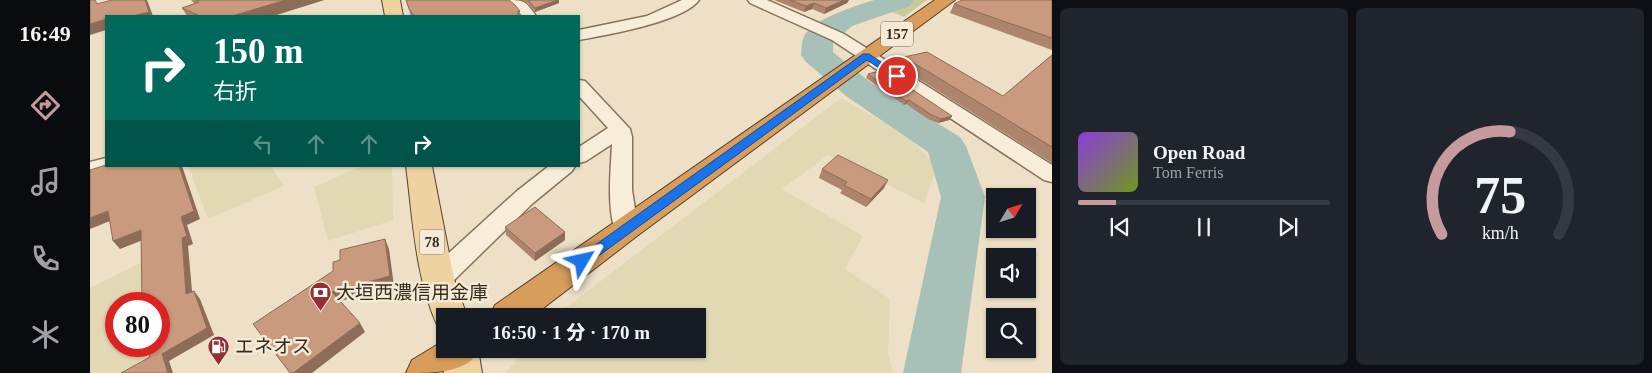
<!DOCTYPE html>
<html lang="ja">
<head>
<meta charset="utf-8">
<style>
	:root { --surface:#171b24; --page:#20242c; --text:#f1f3f6; --muted:#9ea1a6; --line:#363941; --accent:#c79b9e }
	body { margin:0; font-family:"Times New Roman","Noto Sans JP",serif; background:var(--page); color:var(--text); height:100vh; display:flex; flex-direction:column; font-size:19px; white-space:nowrap }
	* { box-sizing:border-box; margin:0 }
	p { font-size:16px; color:var(--muted) }
	.icon { flex:none; width:28px; height:28px; fill:none; stroke:currentColor; stroke-width:2; stroke-linecap:round; stroke-linejoin:round }
	.map { position:relative; flex:1; overflow:hidden }
	.sheet { display:flex; flex-direction:column; gap:8px; padding:8px; background:#0d0f14; width:600px }
	.sheet>* { flex:none }
	.banner { position:absolute; left:15px; top:15px; width:475px; height:152px; border-radius:0px; box-shadow:0 1px 4px #0004; background:#00695c; color:#fff; overflow:hidden }
	.needle { width:32px; rotate:52deg }
	.controls { position:absolute; left:896px; top:188px; display:grid; gap:10px }
	.controls a { display:grid; place-items:center; width:50px; height:50px; border-radius:0px; background:var(--surface); box-shadow:0 1px 4px #0004; font-size:25px }
	.speed { position:absolute; left:15px; top:292px; display:flex; gap:10px; font-size:25px; font-weight:700; text-align:center }
	.speed>* { display:grid; place-content:center; width:65px; height:65px; border-radius:50%; background:var(--surface); box-shadow:0 1px 4px #0004; line-height:1 }
	.speed .limit { border:8px solid #d22; background:#fff; color:#111 }
	.pin { position:absolute; display:grid; place-items:center; width:42px; height:42px; color:#fff; margin:-21px; border:2px solid #fff; border-radius:50%; box-shadow:0 1px 5px #0007 }
	.me { position:absolute; width:55px; margin:-28px; rotate:54deg; stroke-linejoin:round; filter:drop-shadow(0 0 4px #0008) }
	.turn { display:flex; align-items:center; gap:18px; height:105px; padding:0 25px; font-size:22px }
	.turn .icon { width:65px; height:65px; stroke-width:2.5 }
	.turn b { display:block; font-size:35px; line-height:42px }
	.lanes { display:flex; align-items:center; height:48px; padding:0 25px; background:#0003; justify-content:center; gap:25px; direction:ltr }
	.lanes .off { opacity:.35 }
	.sheet .card { flex:1; display:flex; flex-direction:column; justify-content:center; gap:8px; min-width:0; padding:0 18px; border-radius:8px; background:var(--page) }
	.sheet .dial { align-items:center; gap:0 }
	.dial svg { height:130px; overflow:visible; fill:none; stroke:var(--line); stroke-width:7; stroke-linecap:round; text-anchor:middle }
	.dial text { fill:var(--text); stroke:none }
	.song { display:flex; align-items:center; gap:15px }
	.cover { width:60px; height:60px; border-radius:8px; background:linear-gradient(135deg,hsl(270 70% 55%),hsl(80 70% 35%)) }
	.played { height:5px; border-radius:2px; background:linear-gradient(90deg,var(--accent) 15%,var(--line) 15%) }
	.keys { display:flex; justify-content:space-around; direction:ltr }
	.sheet .tiles { flex:1; display:grid; gap:8px; grid-template-columns:repeat(2,1fr) }
	.trip { position:absolute; left:346px; top:308px; width:270px; height:50px; border-radius:0px; background:var(--surface); box-shadow:0 1px 4px #0004; font-weight:800; line-height:50px; text-align:center }
	main { display:flex; flex:1; min-height:0 }
	.tab-bar { display:flex; flex-direction:column; width:90px; justify-content:space-around; align-items:center; background:#090b0e; color:var(--muted) }
	.tab-bar .icon { width:35px; height:35px }
	.tab-bar .active { color:var(--accent) }
	.tab-bar b { font-size:22px; color:var(--text) }
	.map>svg:first-child { display:block }
</style>
</head>
<body>
<main>
<nav class="tab-bar">
<b>16:49</b>
<svg class="icon active" aria-label="directions" viewBox="0 0 24 24"><path d="M12 3l9 9-9 9-9-9zM9 14v-3h6M13 9l2 2-2 2"/></svg>
<svg class="icon" aria-label="music" viewBox="0 0 24 24"><path d="M9 18V5l10-2v13"/><circle cx="6" cy="18" r="3"/><circle cx="16" cy="16" r="3"/></svg>
<svg class="icon" aria-label="phone" viewBox="0 0 24 24"><path d="M5 4h4l2 5-3 2q2 4 5 5l2-3 5 2v4C11 20 4 13 5 4z"/></svg>
<svg class="icon" aria-label="climate" viewBox="0 0 24 24"><path d="M12 3v18M4 7l16 10M4 17L20 7"/></svg>
</nav>
<div class="map">
<svg width="962" height="373" viewBox="0 0 962 373">
	<rect width="100%" height="100%" fill="#ede0c6"/>
	<path fill="#e2d9b4" d="M751 98 799 125 823 142 842 161 844 176 834 203 738 155 692 189 773 236 755 269 800 299 798 353 803 373H416L435 349H608V316H467L478 306Z
		M98 166H181L194 186 118 219Z
		M272 166H302L303 220 238 241 224 187Z
		M70 253 69 304H26V346H60L67 361 46 373H0V288Z"/>
	<path fill="#c7cb9a" d="M821 0H837L814 17 797 10Z"/>
	<g fill="none" stroke-linecap="round" stroke-linejoin="round">
		<path fill="#a7c1b8" fill-rule="evenodd" d="M784 0H824L820 6 762 26 743 42V52L780 82 870 137 876 146 895 197 871 373H813L851 197 838 152 756 96 716 62 711 55C712 50 711 44 713 39 720 19 766 6 784 0Z"/>
		<defs>
			<path id="street" d="M415 0C434 0 435 0 446 16H432L427 9Z
				M592 0H609C593 22 516 35 489 40V30L557 16Z
				M658 0H677L754 34 962 165V182L954 180 742 40 660 3Z
				M489 80 495 81 540 129 542 137V190L548 228 545 234 536 237 527 234C516 213 521 168 522 144L496 161 489 163V147L518 128 489 96Z
				M16 158V166H26L24 170 0 177V162Z
				M459 166H485L482 171 443 203 357 287 348 290 339 287 335 279 339 271 427 191Z"/>
			<path id="primary" d="M292 0H310L313 16H295Z
				M316 166H342L364 279 377 316H355V329L348 327C325 278 323 219 316 166Z
				M355 342V349H388L392 373H354L352 349Z"/>
			<path id="highway" d="M845 0H865L547 236 443 316H400L405 305Z
				M355 340V349H391C377 373 346 373 316 373L322 360Z"/>
		</defs>
		<use href="#street" stroke="#88725c" stroke-width="3"/>
		<use href="#primary" stroke="#564030" stroke-width="2"/>
		<use href="#highway" stroke="#564030" stroke-width="2"/>
		<use href="#street" fill="#f8edd9" fill-rule="evenodd"/>
		<use href="#primary" fill="#eed3a0" fill-rule="evenodd"/>
		<use href="#highway" fill="#d89c5b" fill-rule="evenodd"/>
	</g>
	<path fill="#ad846c" d="M101 0H234L183 16H97L92 8 105 4Z
		M316 0 430 11V16H321Z
		M432 0H469V3L445 12 438 3Z
		M684 0H759L757 3 734 14 722 9 714 12Z
		M962 0V50L860 13 864 4Z
		M962 55V163L810 67 814 57 913 96Z
		M778 74 862 116 859 120 848 123 838 119 816 104 814 105 776 78Z
		M732 169 794 188 776 207 750 193 752 190 729 178Z
		M415 227 475 240 445 261 416 235Z"/>
	<path fill="#8d6c58" d="M55 0H57L63 16H43Z
		M196 0H234L183 16H142Z
		M468 0H469V3L445 12V8Z
		M754 0H759L757 3 734 14 736 8Z
		M724 3 722 9 714 12 716 6Z
		M16 19V30L0 35V24Z
		M819 100 816 104 814 105 816 101Z
		M862 116 859 120 848 123 851 119Z
		M89 166H92L110 219 97 225 103 244 98 246 103 302 96 294 92 238Z
		M798 180 794 188 776 207 781 199Z
		M18 211 25 219 0 229V218Z
		M51 230 58 238 30 249 23 241Z
		M475 232V240L445 261V253Z
		M295 239 299 249 304 286 247 302 242 292Z
		M104 291 110 299 124 335 79 361 83 373H77L72 354Z
		M270 323 275 332 222 373H203Z"/>
	<path fill="#c99a7e" stroke="#8d6c58" d="M0 0H5L7 4 22 0H55L59 12 43 16H16V19L0 24Z
		M107 0H196L142 16H110L92 8 109 2Z
		M316 0H419L425 5 430 11 427 12 429 16H324L319 9Z
		M438 0H468L445 8Z
		M700 0H754L736 8 724 3 716 6Z
		M872 0H962V38L864 4Z
		M837 52 913 96 962 55V147L814 57Z
		M793 70 862 116 851 119 840 114 819 100 816 101 778 74Z
		M748 155 798 180 781 199 754 185 757 182 732 169Z
		M16 165V166H89L104 211 91 217 97 236 92 238 96 294 104 291 117 328 72 354 78 373H31L60 357 56 346H69V304H52L51 230 23 241 18 211 0 218V170Z
		M445 207 475 232 445 253 415 227Z
		M295 239 300 276 242 292 270 323 203 373H200L163 324 243 271V262L250 260V250Z"/>
	<path fill="#1a73e8" stroke="#114b97" d="M773 54H779L812 76 807 79 804 78 777 60 496 265 492 266 487 265 485 261 487 258Z"/>
	<defs>
		<symbol id="bank-pin" viewBox="-11 -11 22 30"><path d="M0 17L-7.5 6A9.5 9.5 0 1 1 7.5 6Z" fill="#942f33" stroke="#f4ead6"/><path d="M-6-4H6V4H-6ZM0-2.3a2.3 2.3 0 1 0 0 4.6a2.3 2.3 0 1 0 0-4.6Z" fill="#fff"/></symbol>
		<symbol id="fuel-pin" viewBox="-11 -11 22 30"><path d="M0 17L-7.5 6A9.5 9.5 0 1 1 7.5 6Z" fill="#942f33" stroke="#f4ead6"/><path d="M-5.5-6h7V0h2V4h1.3V-2.5L3-4.5l.8-.8L6-3V5H2.5V1h-1V6h-7ZM-4.2-4.7v3.2H.2V-4.7Z" fill="#fff"/></symbol>
	</defs>
	<g fill-rule="evenodd">
		<use href="#bank-pin" x="218" y="280" width="25" height="34"/>
		<use href="#fuel-pin" x="116" y="334" width="25" height="34"/>
	</g>
	<g text-anchor="middle" stroke-width="5" stroke-linejoin="round" paint-order="stroke">
		<g fill="#f4ead6" stroke="#706457" stroke-width="1">
			<rect x="791" y="21.5" width="32" height="25" rx="4"/>
			<rect x="329.5" y="229.5" width="25" height="25" rx="4"/>
		</g>
		<g font-size="15" font-weight="bold" fill="#382b20">
			<text x="807" y="39">157</text>
			<text x="342" y="247">78</text>
		</g>
		<g font-size="19" fill="#382b20" stroke="#f4ead6" text-anchor="start">
			<text x="246" y="299">大垣西濃信用金庫</text>
			<text x="145" y="353">エネオス</text>
		</g>
	</g>
</svg>
<div class="controls">
<a><svg class="needle" viewBox="-14 -14 28 28"><path d="M0-13l5 13h-10z" fill="#e53935"/><path d="M0 13l5-13h-10z" fill="#9ea1a6"/></svg></a>
<a><svg class="icon" aria-label="sound" viewBox="0 0 24 24"><path d="M4 9h4l5-4v14l-5-4H4zM17 9q2 3 0 6"/></svg></a>
<a><svg class="icon" aria-label="search" viewBox="0 0 24 24"><circle cx="10" cy="10" r="6"/><path d="M15 15l6 6"/></svg></a>
</div>
<div class="speed"><div class="limit">80</div></div>
<div class="pin" style="left:807px;top:76px;background:#d93025"><svg class="icon" aria-label="arrive" viewBox="0 0 24 24"><path d="M6 21V4h12l-3 4 3 4H6"/></svg></div>
<svg class="me" style="left:492px;top:261px" viewBox="-20 -20 40 40"><path d="M0-17L14 15 0 8-14 15z" fill="#1a73e8" stroke="#fff" stroke-width="4"/></svg>
<div class="trip">16:50 · 1 分 · 170 m</div>
<div class="banner">
<div class="turn"><svg class="icon" aria-label="right" viewBox="0 0 24 24"><path d="M7 20v-9h11M14 6l5 5-5 5"/></svg><div><b>150 m</b>右折</div></div>
<div class="lanes"><svg class="icon off" aria-label="left" viewBox="0 0 24 24"><path d="M17 20v-9H6M10 6l-5 5 5 5"/></svg><svg class="icon off" aria-label="ahead" viewBox="0 0 24 24"><path d="M12 20V5M6 11l6-6 6 6"/></svg><svg class="icon off" aria-label="ahead" viewBox="0 0 24 24"><path d="M12 20V5M6 11l6-6 6 6"/></svg><svg class="icon" aria-label="right" viewBox="0 0 24 24"><path d="M7 20v-9h11M14 6l5 5-5 5"/></svg></div>
</div>
</div>
<section class="sheet">
<div class="tiles">
<div class="card">
<div class="song"><i class="cover"></i><div><b>Open Road</b><p>Tom Ferris</p></div></div>
<div class="played"></div>
<div class="keys"><svg class="icon" aria-label="previous" viewBox="0 0 24 24"><path d="M18 5L8 12l10 7zM5 5v14"/></svg><svg class="icon" aria-label="pause" viewBox="0 0 24 24"><path d="M8 5v14M16 5v14"/></svg><svg class="icon" aria-label="next" viewBox="0 0 24 24"><path d="M6 5l10 7-10 7zM19 5v14"/></svg></div>
</div>
<div class="card dial"><svg viewBox="0 0 100 80">
<path d="M14 69A42 42 0 1 1 86 69"/>
<path d="M14 69A42 42 0 0 1 56 6" stroke="#c79b9e"/>
<text x="50" y="56" font-size="32" font-weight="700">75</text>
<text x="50" y="72" font-size="11">km/h</text>
</svg></div>
</div>
</section>
</main>
</body>
</html>
